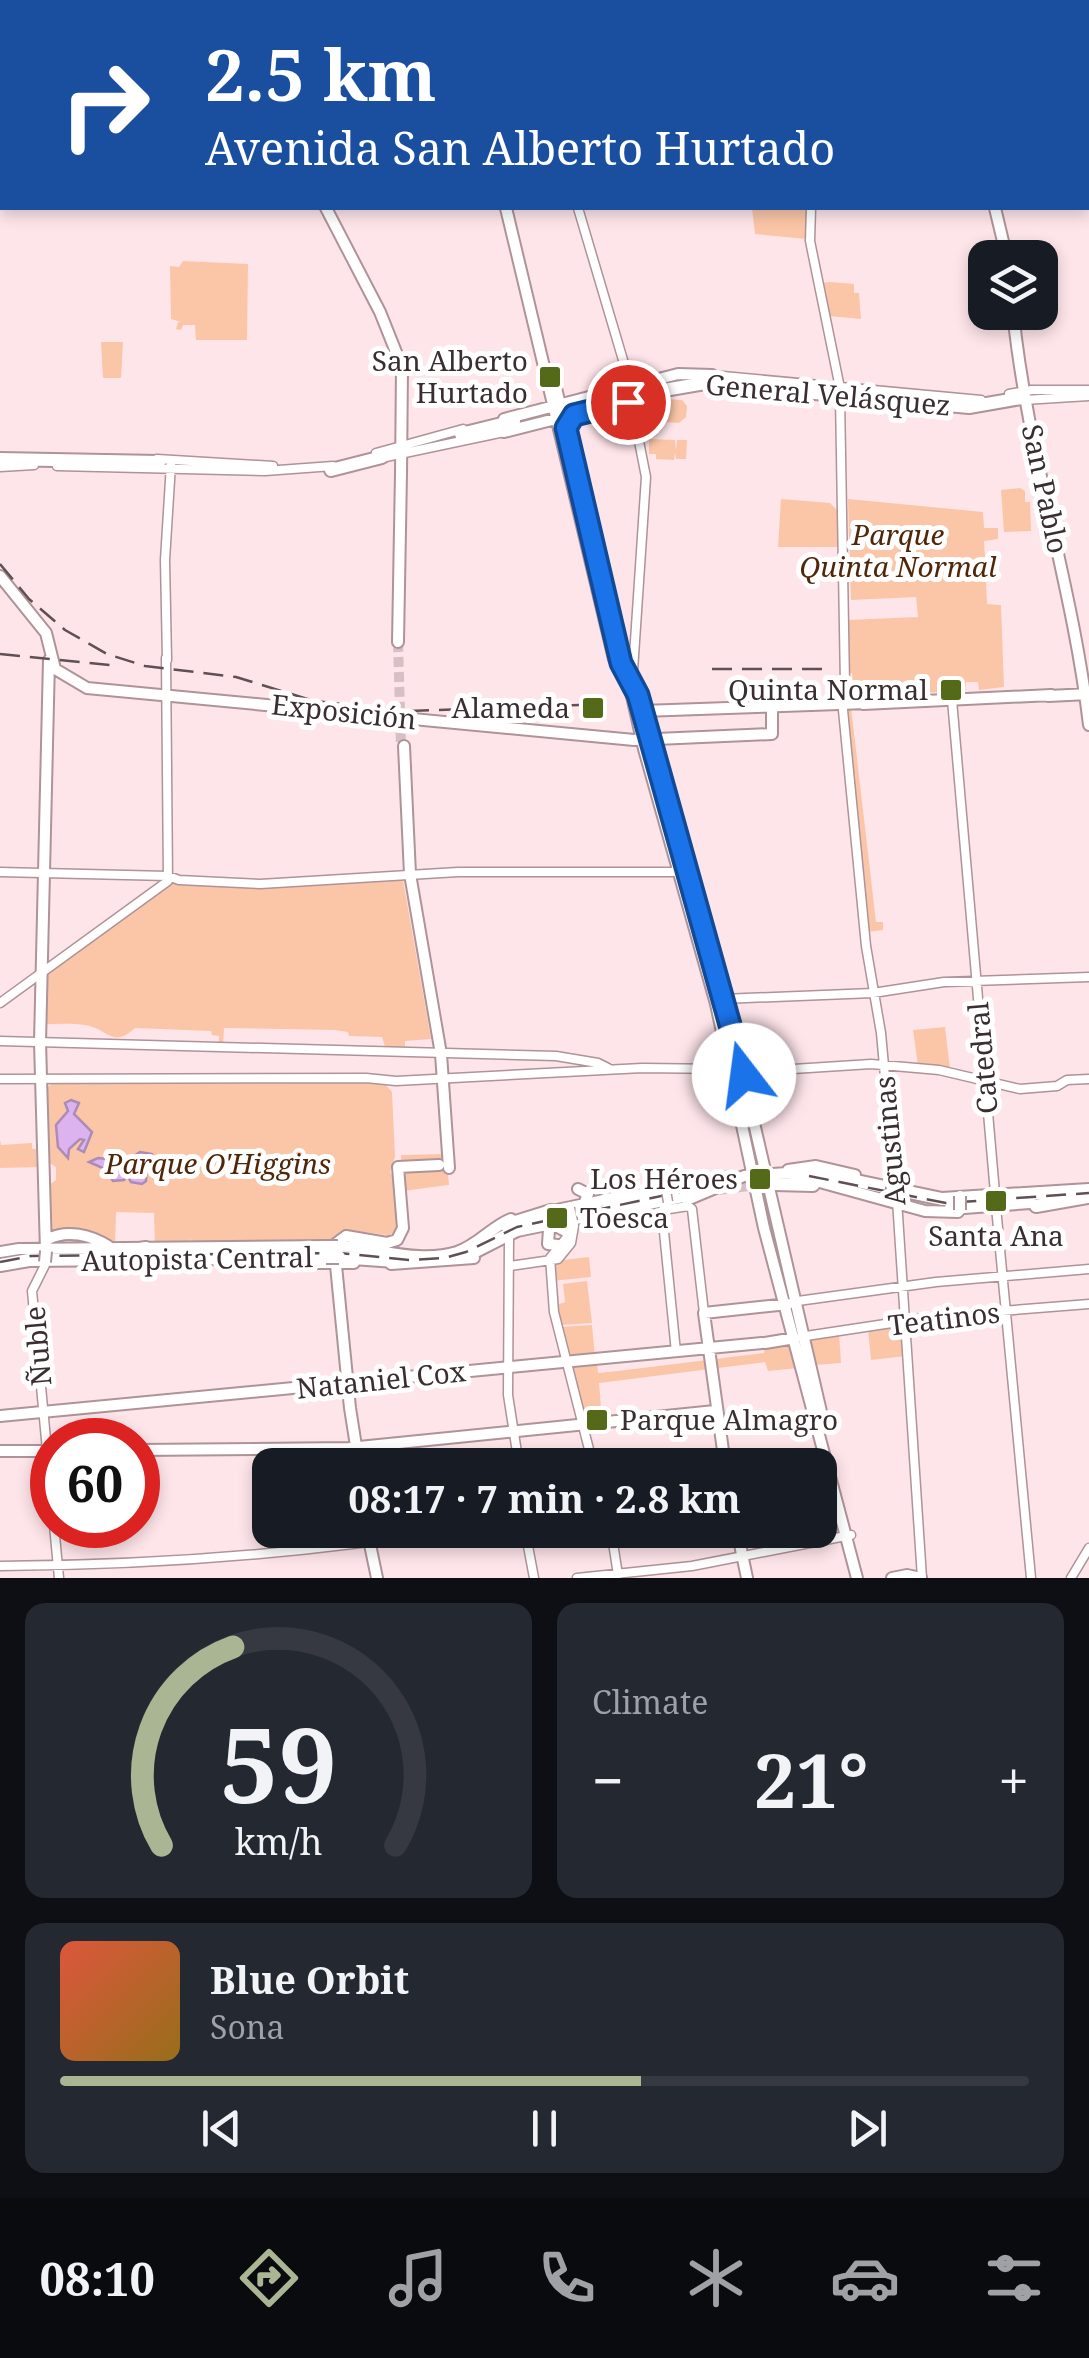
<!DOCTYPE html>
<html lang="en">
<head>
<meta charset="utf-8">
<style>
	:root { --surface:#171b24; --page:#242831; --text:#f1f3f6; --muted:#9ea1a6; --line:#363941; --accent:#aab593 }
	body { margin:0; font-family:"Noto Serif",serif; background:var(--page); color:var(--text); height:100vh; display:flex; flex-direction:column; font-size:38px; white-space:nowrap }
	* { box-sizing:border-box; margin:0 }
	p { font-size:32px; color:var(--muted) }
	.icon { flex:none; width:55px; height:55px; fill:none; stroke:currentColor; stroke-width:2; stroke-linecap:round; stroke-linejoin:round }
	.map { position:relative; height:1578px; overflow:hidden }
	.panel { display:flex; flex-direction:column; gap:25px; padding:25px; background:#0d0f14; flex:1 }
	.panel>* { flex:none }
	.guide { position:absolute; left:0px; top:0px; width:1090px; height:210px; box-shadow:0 5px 15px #0003; background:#1a4fa0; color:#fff; overflow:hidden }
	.controls { position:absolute; left:968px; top:240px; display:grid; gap:20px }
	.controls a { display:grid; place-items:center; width:90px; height:90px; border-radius:20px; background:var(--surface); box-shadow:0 5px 15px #0003; font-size:50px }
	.speed { position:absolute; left:30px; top:1418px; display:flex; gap:20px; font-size:50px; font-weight:700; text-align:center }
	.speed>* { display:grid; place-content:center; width:130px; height:130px; border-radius:50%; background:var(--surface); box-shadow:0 5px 15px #0003; line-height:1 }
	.speed .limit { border:15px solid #d22; background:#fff; color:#111 }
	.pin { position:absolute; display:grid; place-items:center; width:85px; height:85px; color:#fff; margin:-42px; border:5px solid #fff; border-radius:50%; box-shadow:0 2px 10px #0007 }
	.me { position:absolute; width:110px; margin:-55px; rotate:345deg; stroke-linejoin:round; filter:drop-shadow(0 0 8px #0008) }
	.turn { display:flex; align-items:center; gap:35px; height:210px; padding:0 40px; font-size:45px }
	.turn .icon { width:130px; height:130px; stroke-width:2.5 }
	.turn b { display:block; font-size:70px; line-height:85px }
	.big { font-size:75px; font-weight:700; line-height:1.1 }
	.panel .card { flex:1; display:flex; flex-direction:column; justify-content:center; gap:15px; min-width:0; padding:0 35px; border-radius:20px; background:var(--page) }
	.panel .dial { align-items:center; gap:0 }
	.dial svg { height:260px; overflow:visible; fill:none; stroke:var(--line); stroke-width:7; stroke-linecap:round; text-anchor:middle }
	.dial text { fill:var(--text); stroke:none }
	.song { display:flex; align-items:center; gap:30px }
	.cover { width:120px; height:120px; border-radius:15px; background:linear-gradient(135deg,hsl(10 70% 55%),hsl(40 70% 35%)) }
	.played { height:10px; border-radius:5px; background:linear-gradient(90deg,var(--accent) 60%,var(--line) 60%) }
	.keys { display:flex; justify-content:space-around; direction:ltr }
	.heat { display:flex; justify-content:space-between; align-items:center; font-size:55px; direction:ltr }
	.panel .tiles { flex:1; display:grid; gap:25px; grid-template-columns:1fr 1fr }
	.card:last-child { grid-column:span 2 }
	.trip { position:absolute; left:252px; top:1448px; width:585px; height:100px; border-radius:20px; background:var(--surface); box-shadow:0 5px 15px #0003; font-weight:700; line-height:100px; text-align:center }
	.dock { display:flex; height:160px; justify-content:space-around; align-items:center; background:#090b0e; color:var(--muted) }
	.dock .icon { width:70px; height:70px }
	.dock .active { color:var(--accent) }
	.dock b { font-size:45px; color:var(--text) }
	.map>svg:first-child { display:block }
</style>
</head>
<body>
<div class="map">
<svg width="1089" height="1578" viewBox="0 0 1089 1578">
	<rect width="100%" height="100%" fill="#fee5ea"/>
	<path fill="#fbc6a7" d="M752 208H809L807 239 755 234Z
		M183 261 248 264 247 340H196L195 325H183L181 330 176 329 178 322H181L171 319 170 266 179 267Z
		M830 282 854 284V293H859L861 319 829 316 821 283Z
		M101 342H123L121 378H103Z
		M651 398 682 400 687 406 686 417 679 423 648 421 643 408Z
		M649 439 675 440 676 450 677 440H687L686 459H676L675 453 674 460 656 459V454H649Z
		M1020 488 1025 491V502H1030L1031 531 1004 532 1001 490Z
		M781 499 830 503 837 510 838 547H778Z
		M848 499 983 512 984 528H998V539L984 541 986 574H999L1000 579 986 581 987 604 1001 605 1004 687 979 690 978 682H966L965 692H956L954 685H945L946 692 857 695 856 683 853 682 852 673H848L847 620 918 617 916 597 851 600Z
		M844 706 851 707 876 922H883V930L867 932Z
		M398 877 403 880 431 1039 405 1041V1050H386L382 1037 349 1036 348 1032 335 1030 224 1028 223 1045H219V1036L212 1035 211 1031 135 1028C112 1049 109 1029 85 1025 72 1023 57 1024 43 1024L45 974 170 882 256 886Z
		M945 1027 950 1069 918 1066 913 1030Z
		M384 1083 392 1092 395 1157 390 1172 396 1182 398 1231 394 1236 348 1230 330 1239 191 1243V1239L184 1245H155L154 1213 116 1212 115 1246 50 1230 49 1185 56 1180V1167L48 1162 46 1089 51 1084Z
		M0 1140 1 1145 32 1143V1149H36L37 1167 0 1168Z
		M446 1154 449 1185 403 1191 401 1155Z
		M589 1257 591 1277 552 1281 551 1264 555 1261Z
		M587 1281 592 1323 560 1325 554 1306 565 1302 563 1284Z
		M903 1324 906 1356 871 1360 868 1330Z
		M592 1325 595 1358 568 1361 560 1327Z
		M839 1333 841 1363 815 1365 809 1336Z
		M790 1339 798 1368 768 1371 765 1362 599 1383 602 1419 585 1422 570 1364 597 1362 598 1373 618 1371 764 1353 765 1344Z"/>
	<path fill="#ddb3ef" stroke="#ac8bb6" stroke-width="2.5" d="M71 1100 79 1103 74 1114 92 1132 84 1152 78 1149 84 1140 80 1139 69 1149 68 1158 58 1147 56 1125 68 1111 65 1103Z
		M140 1152 152 1154 154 1159 147 1168 146 1181 142 1184 131 1182 127 1175 124 1180 113 1181 105 1169 89 1162 98 1158 126 1161Z"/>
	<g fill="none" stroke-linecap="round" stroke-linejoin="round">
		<path stroke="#d7c0c5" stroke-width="10" stroke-dasharray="10 5" stroke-linecap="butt" d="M398 642 401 746"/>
		<path stroke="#d7c0c5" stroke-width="12" stroke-dasharray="12 6" stroke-linecap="butt" d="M1021 398 1063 395
			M549 412 634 391
			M719 1189 756 1184"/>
		<defs>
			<path id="secondary" d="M229 0 230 2
				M237 0 238 2
				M805 2V0
				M1088 25H1089
				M1088 99H1089
				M578 208 623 360 646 477 633 671 640 704
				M811 208 810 241 840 388
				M712 375 981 400
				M1009 394 1032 390H1089
				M840 397 845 685 843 710 866 946 881 1033 895 1186
				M1024 400 1089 396
				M376 453 463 429
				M381 458 504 432
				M157 459 273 466
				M57 466 265 471 333 466
				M0 467 34 465
				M167 660 165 560 171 464
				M952 700 995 1193
				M0 872 168 876 179 880 260 884 458 872H673L681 865
				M722 999 873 993 944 982 1089 977
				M0 1003 168 881 166 658
				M0 1041 556 1056 598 1063 608 1068
				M0 1079 366 1078 396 1081 642 1068 724 1069 748 1072 871 1064 939 1070 1020 1089 1057 1086 1067 1080 1089 1079
				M897 1200 922 1578
				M668 1202 662 1212 676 1352
				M996 1207 1031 1578
				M663 1210 688 1206 692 1209 704 1313
				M569 1222 567 1237 550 1258 554 1312 593 1465
				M509 1238 508 1395 519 1465
				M45 1265 32 1291 52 1503
				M510 1266 558 1259 571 1243 574 1226
				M798 1301 936 1282 1089 1269
				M806 1336 938 1316 1089 1304
				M820 1514 840 1511
				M54 1525 59 1578
				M525 1530 534 1578
				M611 1530 618 1575
				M0 1566C149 1565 304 1554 450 1530
				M577 1578 692 1566 851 1535
				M1071 1578 1089 1548"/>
			<path id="primary" d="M457 0 458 2
				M487 0 489 2
				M936 0 937 2
				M0 62H2
				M326 208 380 312 402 367 401 475
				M506 208 614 659 631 692 644 749 716 1004 764 1228 857 1578
				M995 208 1007 258
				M1013 312C1027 452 1073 586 1089 725
				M556 388 610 615
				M504 419 678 374 712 375
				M504 432 642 397
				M0 576 46 633 55 669 87 688 634 740 772 734V708
				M398 642 401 473
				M1048 696 1089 694
				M863 704 1051 695
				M642 711 867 703
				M645 726 735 1041 822 1416
				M404 746 410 874 441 1054 449 1168
				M788 1170 816 1166 855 1175
				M665 1182 672 1186
				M578 1189 588 1194 584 1204
				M687 1200 744 1176 787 1173 925 1211 958 1212
				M547 1212 609 1199
				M558 1227 569 1233
				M549 1229 548 1244 558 1245
				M48 1239C67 1229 91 1235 108 1246
				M338 1246C377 1247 418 1264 457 1252 478 1245 491 1227 511 1219
				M46 1251 40 1042 49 660
				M0 1252 19 1249 326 1246
				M306 1263H354
				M391 1264 474 1258
				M765 1343 795 1338
				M0 1416 762 1343
				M138 1450 349 1448 715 1411
				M0 1451H52
				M359 1465 350 1408 334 1245 346 1236 387 1243 397 1240 403 1228 398 1167 439 1165
				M725 1465 704 1313 788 1304
				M367 1530 377 1578
				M737 1530 747 1578
				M892 1578 907 1575 921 1578"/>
			<path id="highway" d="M635 395 705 383 969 407 1021 398
				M461 434 514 421
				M0 459 159 462
				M331 470 382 457
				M809 1171 942 1199 1089 1190
				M756 1184 767 1183
				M775 1184 813 1185
				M680 1189 732 1177
				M605 1200 658 1193
				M1036 1206 1087 1197
				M951 1208 1030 1202
				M506 1225 551 1211
				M121 1252 146 1248
				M466 1256 517 1230 692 1194
				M339 1257 395 1261
				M0 1265 29 1260 326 1257"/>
		</defs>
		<use href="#secondary" stroke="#ae9398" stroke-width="11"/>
		<use href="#primary" stroke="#ae9398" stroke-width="14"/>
		<use href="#highway" stroke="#ae9398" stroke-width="16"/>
		<use href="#secondary" stroke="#fff" stroke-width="8"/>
		<use href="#primary" stroke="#fff" stroke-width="10"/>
		<use href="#highway" stroke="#fff" stroke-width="12"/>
		<path stroke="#5f5054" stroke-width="2.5" stroke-dasharray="20 10" stroke-linecap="butt" d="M0 564 29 599 65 630 107 654 145 666 236 677 314 701 407 711 582 705
			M0 654 119 666
			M712 669H832
			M809 1176 946 1203 1089 1193
			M0 1262 31 1256 339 1253 410 1260 444 1258 466 1252 517 1227 722 1183"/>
		<defs>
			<path id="secondary-bridge" d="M840 388V397
				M666 1190 668 1202
				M995 1193 996 1207
				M570 1208 573 1221"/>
			<path id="primary-bridge" d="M892 1199V1186
				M960 1210V1196
				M326 1246H338
				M45 1262 46 1251"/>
			<path id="highway-bridge" d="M326 1257H339"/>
		</defs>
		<use href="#secondary-bridge" stroke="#ae9398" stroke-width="11" stroke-linecap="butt"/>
		<use href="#primary-bridge" stroke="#ae9398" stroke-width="14" stroke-linecap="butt"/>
		<use href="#highway-bridge" stroke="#ae9398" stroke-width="16" stroke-linecap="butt"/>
		<use href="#secondary-bridge" stroke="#fff" stroke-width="8"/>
		<use href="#primary-bridge" stroke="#fff" stroke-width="10"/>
		<use href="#highway-bridge" stroke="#fff" stroke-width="12"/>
	</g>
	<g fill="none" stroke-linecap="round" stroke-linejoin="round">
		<defs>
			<path id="route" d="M628 402 574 415 566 428 621 663 638 695 744 1075"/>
		</defs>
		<use href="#route" stroke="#114b97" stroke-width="25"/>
		<use href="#route" stroke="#1a73e8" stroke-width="18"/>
	</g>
	<g fill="#546a19" stroke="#fff" stroke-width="4">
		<rect x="538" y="365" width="24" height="24" rx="5"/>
		<rect x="939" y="678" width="24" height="24" rx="5"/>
		<rect x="581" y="696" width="24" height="24" rx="5"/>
		<rect x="748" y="1167" width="24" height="24" rx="5"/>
		<rect x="984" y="1189" width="24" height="24" rx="5"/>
		<rect x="545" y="1206" width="24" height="24" rx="5"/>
		<rect x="585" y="1408" width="24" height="24" rx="5"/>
	</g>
	<g text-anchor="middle" stroke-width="10" stroke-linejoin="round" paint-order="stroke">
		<g font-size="28" fill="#3a2e31" stroke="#fff" text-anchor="end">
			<text x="528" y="371">San Alberto<tspan x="528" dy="32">Hurtado</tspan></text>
			<text x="928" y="700">Quinta Normal</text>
			<text x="570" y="718">Alameda</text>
			<text x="738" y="1189">Los Héroes</text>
			<text x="580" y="1228" text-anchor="start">Toesca</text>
			<text x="996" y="1246" text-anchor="middle">Santa Ana</text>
			<text x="620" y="1430" text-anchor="start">Parque Almagro</text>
		</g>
		<g font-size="28" fill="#3a2e31" stroke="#fff">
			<text transform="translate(828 395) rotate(5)" y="10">General Velásquez</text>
			<text transform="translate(1045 489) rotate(78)" y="10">San Pablo</text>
			<text transform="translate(344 712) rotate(6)" y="10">Exposición</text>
			<text transform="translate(983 1058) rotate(-95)" y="10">Catedral</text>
			<text transform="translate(890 1141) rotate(-95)" y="10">Agustinas</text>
			<text transform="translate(197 1259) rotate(-1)" y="10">Autopista Central</text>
			<text transform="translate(944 1319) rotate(-7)" y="10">Teatinos</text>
			<text transform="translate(38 1346) rotate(-95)" y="10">Ñuble</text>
			<text transform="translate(381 1380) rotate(-6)" y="10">Nataniel Cox</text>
		</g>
		<g font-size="28" font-style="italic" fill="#502709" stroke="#fff">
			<text x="898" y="545">Parque<tspan x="898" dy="32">Quinta Normal</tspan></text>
			<text x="218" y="1174">Parque O'Higgins</text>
		</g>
	</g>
</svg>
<div class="controls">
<a><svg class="icon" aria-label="layers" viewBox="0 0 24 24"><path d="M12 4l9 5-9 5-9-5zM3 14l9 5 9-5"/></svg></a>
</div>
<div class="speed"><div class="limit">60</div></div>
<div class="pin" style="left:628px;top:402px;background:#d93025"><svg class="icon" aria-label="arrive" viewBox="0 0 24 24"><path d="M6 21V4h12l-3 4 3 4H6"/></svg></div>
<svg class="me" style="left:744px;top:1075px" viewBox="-20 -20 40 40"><circle r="19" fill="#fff"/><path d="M0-13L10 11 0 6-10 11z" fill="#1a73e8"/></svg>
<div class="trip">08:17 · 7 min · 2.8 km</div>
<div class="guide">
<div class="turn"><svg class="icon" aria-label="right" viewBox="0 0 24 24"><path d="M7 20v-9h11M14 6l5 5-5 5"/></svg><div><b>2.5 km</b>Avenida San Alberto Hurtado</div></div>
</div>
</div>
<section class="panel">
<div class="tiles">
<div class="card dial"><svg viewBox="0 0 100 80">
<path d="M14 69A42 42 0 1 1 86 69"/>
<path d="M14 69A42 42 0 0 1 36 8" stroke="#aab593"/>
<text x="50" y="56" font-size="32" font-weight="700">59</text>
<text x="50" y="72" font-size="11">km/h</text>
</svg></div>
<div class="card"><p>Climate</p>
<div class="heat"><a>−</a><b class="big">21°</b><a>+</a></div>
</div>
<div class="card">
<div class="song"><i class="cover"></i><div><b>Blue Orbit</b><p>Sona</p></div></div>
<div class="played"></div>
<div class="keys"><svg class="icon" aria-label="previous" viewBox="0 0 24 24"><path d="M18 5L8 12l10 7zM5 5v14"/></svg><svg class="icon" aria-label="pause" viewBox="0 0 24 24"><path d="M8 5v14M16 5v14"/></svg><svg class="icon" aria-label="next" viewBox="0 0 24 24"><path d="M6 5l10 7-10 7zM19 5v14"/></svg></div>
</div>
</div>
</section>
<nav class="dock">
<b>08:10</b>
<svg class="icon active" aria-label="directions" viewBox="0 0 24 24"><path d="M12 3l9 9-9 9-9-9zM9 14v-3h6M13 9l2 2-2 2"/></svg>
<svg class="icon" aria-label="music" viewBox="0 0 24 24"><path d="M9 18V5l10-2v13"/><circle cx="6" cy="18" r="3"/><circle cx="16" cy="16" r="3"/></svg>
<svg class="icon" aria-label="phone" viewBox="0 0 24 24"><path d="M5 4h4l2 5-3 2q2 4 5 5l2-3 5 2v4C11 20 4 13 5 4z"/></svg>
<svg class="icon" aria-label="climate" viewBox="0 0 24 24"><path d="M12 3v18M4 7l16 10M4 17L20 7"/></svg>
<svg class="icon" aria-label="car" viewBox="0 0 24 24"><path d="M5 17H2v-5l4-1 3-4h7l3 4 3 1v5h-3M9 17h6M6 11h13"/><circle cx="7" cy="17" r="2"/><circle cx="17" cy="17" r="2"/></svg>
<svg class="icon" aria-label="filters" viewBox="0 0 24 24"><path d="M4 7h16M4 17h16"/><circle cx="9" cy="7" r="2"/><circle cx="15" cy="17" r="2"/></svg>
</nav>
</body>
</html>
